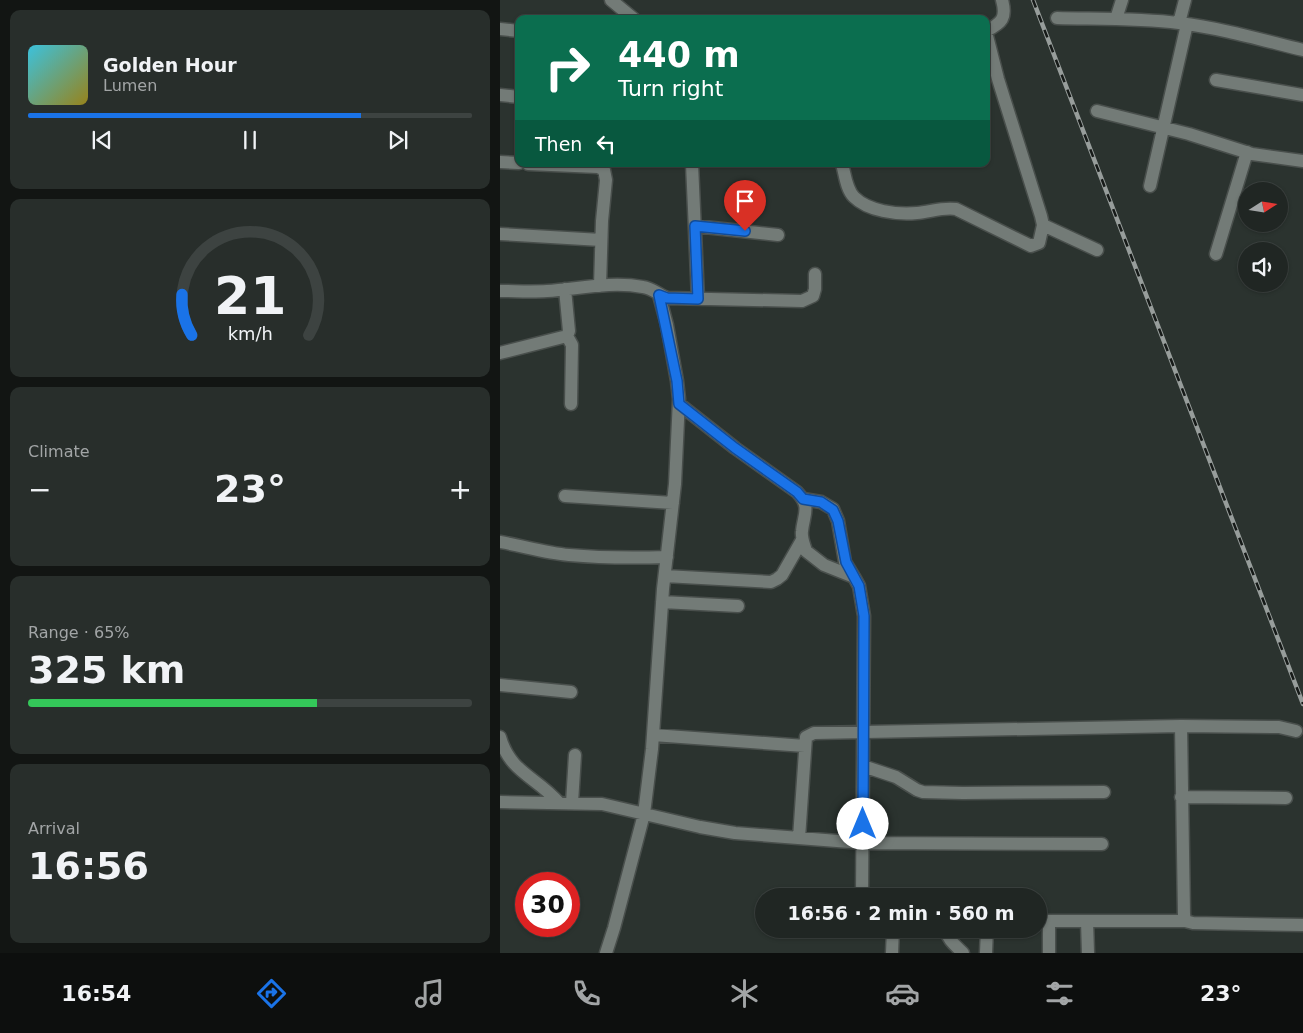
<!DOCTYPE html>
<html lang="en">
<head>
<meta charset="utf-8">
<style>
	:root { --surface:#202623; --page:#282e2b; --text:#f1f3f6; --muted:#a2a5a6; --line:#3d4341; --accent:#1a73e8 }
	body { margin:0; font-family:"DejaVu Sans",sans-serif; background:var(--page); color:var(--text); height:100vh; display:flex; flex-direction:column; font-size:19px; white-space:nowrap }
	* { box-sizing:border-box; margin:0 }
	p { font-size:16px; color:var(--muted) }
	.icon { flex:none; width:28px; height:28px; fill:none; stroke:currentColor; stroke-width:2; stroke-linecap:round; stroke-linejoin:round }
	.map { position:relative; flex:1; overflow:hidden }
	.panel { display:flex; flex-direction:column; gap:10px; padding:10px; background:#121513; width:500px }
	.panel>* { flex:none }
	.hud { position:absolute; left:15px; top:15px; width:475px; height:152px; border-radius:10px; box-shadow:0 1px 4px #0004,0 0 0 1px var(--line); background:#0b6e4f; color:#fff; overflow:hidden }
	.needle { width:32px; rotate:78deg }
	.tools { position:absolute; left:738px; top:182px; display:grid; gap:10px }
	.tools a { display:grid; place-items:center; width:50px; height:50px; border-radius:50%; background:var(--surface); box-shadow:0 1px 4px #0004,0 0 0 1px var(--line); font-size:25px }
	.speed { position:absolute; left:15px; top:872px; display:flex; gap:10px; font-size:25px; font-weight:700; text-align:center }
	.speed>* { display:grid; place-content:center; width:65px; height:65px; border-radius:50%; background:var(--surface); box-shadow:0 1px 4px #0004,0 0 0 1px var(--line); line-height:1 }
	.speed .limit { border:8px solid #d22; background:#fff; color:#111 }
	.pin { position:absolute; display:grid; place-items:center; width:42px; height:42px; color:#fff; margin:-51px -21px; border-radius:50% 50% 50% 0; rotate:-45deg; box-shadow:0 0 5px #0007 }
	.pin .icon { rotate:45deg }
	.me { position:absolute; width:55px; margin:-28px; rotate:0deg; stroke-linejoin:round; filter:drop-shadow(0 0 4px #0008) }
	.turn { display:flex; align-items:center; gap:18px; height:105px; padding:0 20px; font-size:22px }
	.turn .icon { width:65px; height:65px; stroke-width:2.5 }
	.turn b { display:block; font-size:35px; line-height:42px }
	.then { display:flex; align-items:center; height:48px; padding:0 20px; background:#0003; gap:10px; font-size:19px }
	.big { font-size:38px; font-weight:700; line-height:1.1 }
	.panel .card { flex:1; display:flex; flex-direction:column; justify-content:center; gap:8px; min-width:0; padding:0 18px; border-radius:10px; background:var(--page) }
	.panel .dial { align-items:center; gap:0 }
	.dial svg { height:130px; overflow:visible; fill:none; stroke:var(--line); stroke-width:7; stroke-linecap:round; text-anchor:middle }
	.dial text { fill:var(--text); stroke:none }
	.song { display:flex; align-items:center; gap:15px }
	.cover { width:60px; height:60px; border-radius:8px; background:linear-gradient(135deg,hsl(190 70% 55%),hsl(50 70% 35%)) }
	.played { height:5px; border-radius:2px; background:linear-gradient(90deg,var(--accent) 75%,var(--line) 75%) }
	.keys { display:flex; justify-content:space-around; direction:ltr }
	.heat { display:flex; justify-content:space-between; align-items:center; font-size:28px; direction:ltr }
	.charge { height:8px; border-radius:4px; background:linear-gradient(90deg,#34c759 65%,var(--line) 0) }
	.trip { position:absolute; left:255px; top:888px; width:292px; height:50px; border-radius:25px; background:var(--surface); box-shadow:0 1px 4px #0004,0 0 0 1px var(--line); font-weight:700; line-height:50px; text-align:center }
	.tabs { display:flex; height:80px; justify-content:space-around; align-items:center; background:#0d0f0e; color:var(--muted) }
	.tabs .icon { width:35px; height:35px }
	.tabs .on { color:var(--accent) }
	.tabs b { font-size:22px; color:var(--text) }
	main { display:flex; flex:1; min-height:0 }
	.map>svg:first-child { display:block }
</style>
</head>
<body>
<main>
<section class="panel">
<div class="card">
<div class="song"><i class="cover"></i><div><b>Golden Hour</b><p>Lumen</p></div></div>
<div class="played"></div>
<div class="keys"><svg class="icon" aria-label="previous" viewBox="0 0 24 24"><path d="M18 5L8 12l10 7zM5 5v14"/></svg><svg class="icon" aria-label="pause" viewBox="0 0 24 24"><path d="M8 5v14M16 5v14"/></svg><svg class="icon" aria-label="next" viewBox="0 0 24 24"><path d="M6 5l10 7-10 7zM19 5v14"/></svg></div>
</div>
<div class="card dial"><svg viewBox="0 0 100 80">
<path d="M14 69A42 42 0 1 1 86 69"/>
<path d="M14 69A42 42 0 0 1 8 44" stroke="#1a73e8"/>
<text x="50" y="56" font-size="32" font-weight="700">21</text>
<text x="50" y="72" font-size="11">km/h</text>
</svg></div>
<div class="card"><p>Climate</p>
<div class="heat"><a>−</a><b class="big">23°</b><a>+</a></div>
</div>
<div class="card"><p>Range · 65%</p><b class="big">325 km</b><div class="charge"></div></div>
<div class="card"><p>Arrival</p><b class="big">16:56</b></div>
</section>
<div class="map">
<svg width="803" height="953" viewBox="0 0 803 953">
	<rect width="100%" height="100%" fill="#2b332f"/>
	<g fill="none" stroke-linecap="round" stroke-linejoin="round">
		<defs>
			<path id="minor" d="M111 0 134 19
				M557 18C597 19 639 18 679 23 721 28 762 40 803 50
				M616 19 622 0
				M679 23 685 0
				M0 29 19 31
				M486 31C502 23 507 18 502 0
				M716 80 803 95
				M0 95 19 97
				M597 111 689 134 752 154 803 161
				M0 162 19 163
				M28 164 98 167 104 170 106 180 102 221 100 286
				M192 164 198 299
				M342 164C345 174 346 189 354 197 368 211 397 215 417 213 430 212 442 207 456 209L531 246 539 243 543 225 541 216 498 79 486 32
				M650 186 687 24
				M543 225 597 250
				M195 226 278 235
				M0 234 101 240
				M716 254 747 152
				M0 291C15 291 31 292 47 291 78 289 111 281 143 287 152 288 159 295 167 298L302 301 313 296 315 289V274
				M67 336 72 345 71 404
				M0 353 67 336 69 331 65 289
				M179 404 235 448 297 492C311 507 304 513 302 531 301 538 304 544 306 551L324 565 354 577 359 586 364 616 362 896
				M65 496 173 503
				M303 499 321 502 333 509 338 521 345 562 354 577
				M0 542C23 546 46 553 69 555 102 558 134 558 167 557
				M165 576 271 582 277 579 282 575 302 540
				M162 602 238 606
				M0 685 71 692
				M681 726 684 914 685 921 693 923 803 925
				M153 735 305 746
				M0 737C10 773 37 777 59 803
				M363 766 396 777 417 790 423 792 463 793 604 792
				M681 797 786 798
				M0 802 102 804 200 827 235 833 363 843 602 844
				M72 803 75 755
				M299 838 306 737 314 733 681 726 779 727 796 731
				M539 921H685
				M587 921 588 953
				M445 929C448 940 455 945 463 953
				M106 953 114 928 144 814 152 749 163 589 175 484 179 399 177 381 167 325 159 295
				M392 953 393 929
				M486 953 487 929
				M549 953V921"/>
		</defs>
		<use href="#minor" stroke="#494f4c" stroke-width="15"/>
		<use href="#minor" stroke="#737b77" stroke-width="12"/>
		<defs>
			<path id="rail" d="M533 0 803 704"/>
		</defs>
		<use href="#rail" stroke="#979d9b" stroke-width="4.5"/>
		<use href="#rail" stroke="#161a18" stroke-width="2.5" stroke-dasharray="8" stroke-linecap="butt"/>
	</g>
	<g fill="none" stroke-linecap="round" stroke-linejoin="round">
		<defs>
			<path id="route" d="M245 231 195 226 198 299 167 298 159 295 177 381 179 404 235 448 297 492 303 499 321 502 333 510 338 521 346 562 359 586 364 616 363 824"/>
		</defs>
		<use href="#route" stroke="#114b97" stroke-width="12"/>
		<use href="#route" stroke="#1a73e8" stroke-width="9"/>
	</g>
</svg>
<div class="tools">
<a><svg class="needle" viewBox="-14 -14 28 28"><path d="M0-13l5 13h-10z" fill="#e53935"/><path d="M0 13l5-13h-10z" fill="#a2a5a6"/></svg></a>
<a><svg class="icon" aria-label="sound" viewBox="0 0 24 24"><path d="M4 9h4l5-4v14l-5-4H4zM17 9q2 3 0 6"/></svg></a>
</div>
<div class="speed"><div class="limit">30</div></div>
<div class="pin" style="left:245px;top:231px;background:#d93025"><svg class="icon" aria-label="arrive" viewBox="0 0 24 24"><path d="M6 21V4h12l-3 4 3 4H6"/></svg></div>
<svg class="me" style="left:363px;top:824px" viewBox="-20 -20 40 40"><circle r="19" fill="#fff"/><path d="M0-13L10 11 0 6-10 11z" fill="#1a73e8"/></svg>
<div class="trip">16:56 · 2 min · 560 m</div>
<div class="hud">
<div class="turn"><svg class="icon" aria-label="right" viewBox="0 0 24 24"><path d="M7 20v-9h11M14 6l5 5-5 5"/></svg><div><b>440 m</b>Turn right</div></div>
<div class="then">Then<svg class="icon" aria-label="left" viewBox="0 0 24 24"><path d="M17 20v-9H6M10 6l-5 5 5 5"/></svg></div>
</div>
</div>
</main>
<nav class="tabs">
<b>16:54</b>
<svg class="icon on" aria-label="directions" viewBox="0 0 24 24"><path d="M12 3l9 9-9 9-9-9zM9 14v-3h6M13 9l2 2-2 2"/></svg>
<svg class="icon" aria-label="music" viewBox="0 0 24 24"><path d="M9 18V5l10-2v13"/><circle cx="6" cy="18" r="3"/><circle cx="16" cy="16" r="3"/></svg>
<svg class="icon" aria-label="phone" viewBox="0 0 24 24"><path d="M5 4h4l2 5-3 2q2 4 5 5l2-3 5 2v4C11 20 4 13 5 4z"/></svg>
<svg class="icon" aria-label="climate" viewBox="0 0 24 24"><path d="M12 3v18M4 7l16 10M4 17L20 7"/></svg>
<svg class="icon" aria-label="car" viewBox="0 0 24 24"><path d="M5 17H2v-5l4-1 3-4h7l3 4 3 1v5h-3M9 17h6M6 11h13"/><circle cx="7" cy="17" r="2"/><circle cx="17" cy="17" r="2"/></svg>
<svg class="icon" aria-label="filters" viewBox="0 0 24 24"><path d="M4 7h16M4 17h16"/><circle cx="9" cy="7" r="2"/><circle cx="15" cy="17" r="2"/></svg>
<b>23°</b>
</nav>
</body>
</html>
